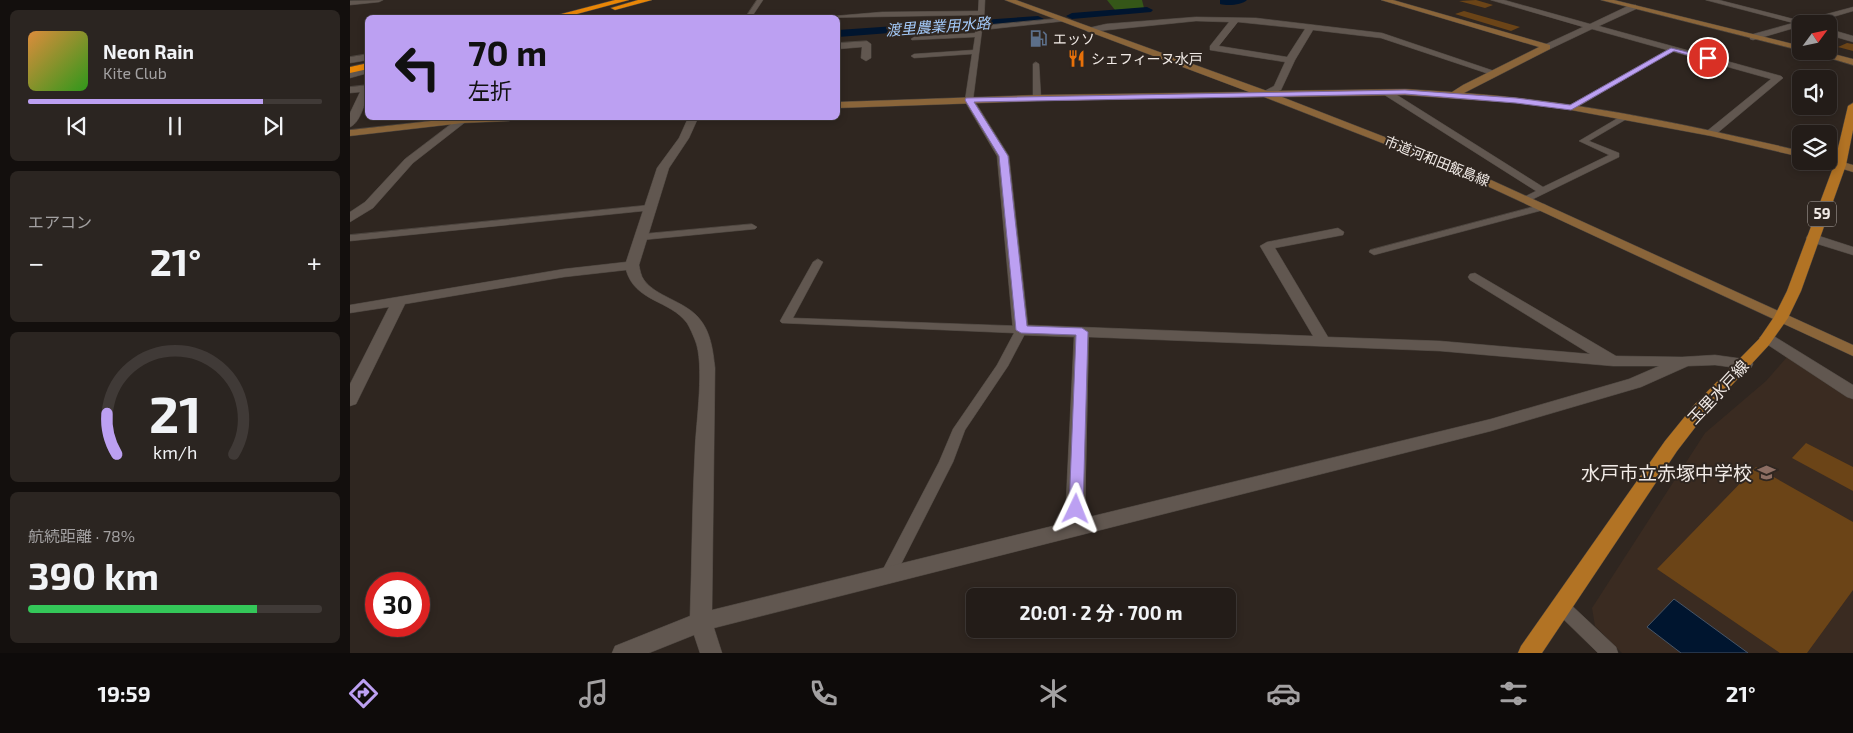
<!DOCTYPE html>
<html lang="ja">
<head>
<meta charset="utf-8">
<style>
	:root { --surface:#231c18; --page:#2b2521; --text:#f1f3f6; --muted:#a3a1a2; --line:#403a37; --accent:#bca0f2 }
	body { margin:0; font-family:"Exo 2","Noto Sans JP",sans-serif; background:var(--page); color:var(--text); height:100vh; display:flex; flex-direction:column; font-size:19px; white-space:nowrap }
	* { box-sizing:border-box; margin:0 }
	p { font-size:16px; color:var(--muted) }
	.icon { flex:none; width:28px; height:28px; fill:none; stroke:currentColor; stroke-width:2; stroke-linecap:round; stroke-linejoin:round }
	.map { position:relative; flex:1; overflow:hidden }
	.panel { display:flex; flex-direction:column; gap:10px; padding:10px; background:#130f0d; width:350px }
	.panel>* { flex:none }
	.hud { position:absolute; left:15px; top:15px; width:475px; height:105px; border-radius:8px; box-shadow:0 2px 8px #0003,0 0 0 1px var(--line); background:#bca0f2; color:#111; overflow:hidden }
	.needle { width:32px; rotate:57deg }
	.buttons { position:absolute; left:1442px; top:15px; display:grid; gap:10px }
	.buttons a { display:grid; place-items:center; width:45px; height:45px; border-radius:8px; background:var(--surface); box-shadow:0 2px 8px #0003,0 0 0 1px var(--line); font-size:25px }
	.speed { position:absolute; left:15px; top:572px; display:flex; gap:10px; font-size:25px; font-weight:700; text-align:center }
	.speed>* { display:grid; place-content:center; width:65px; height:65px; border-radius:50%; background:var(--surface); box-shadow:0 2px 8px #0003,0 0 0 1px var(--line); line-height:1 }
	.speed .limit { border:8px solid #d22; background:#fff; color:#111 }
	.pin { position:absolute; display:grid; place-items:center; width:42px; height:42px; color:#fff; margin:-21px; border:2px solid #fff; border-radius:50%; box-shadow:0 1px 5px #0007 }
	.me { position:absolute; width:55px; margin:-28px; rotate:2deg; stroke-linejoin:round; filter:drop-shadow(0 0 4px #0008) }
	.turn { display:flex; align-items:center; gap:18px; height:105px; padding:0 20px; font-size:22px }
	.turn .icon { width:65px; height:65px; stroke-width:2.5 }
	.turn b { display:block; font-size:35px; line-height:42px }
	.big { font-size:38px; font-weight:700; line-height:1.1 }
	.panel .widget { flex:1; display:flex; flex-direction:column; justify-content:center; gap:8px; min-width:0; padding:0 18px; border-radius:8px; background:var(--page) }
	.panel .dial { align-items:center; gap:0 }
	.dial svg { height:130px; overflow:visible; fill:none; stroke:var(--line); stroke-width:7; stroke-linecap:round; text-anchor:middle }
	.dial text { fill:var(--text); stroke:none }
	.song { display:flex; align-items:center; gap:15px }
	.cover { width:60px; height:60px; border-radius:8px; background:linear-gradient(135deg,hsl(30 70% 55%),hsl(110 70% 35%)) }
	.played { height:5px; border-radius:2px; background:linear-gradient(90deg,var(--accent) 80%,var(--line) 80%) }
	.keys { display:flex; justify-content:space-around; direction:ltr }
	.heat { display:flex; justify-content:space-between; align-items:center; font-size:28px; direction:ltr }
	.charge { height:8px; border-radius:4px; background:linear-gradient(90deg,#34c759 78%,var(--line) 0) }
	.trip { position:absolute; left:616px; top:588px; width:270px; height:50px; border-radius:8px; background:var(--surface); box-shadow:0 2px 8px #0003,0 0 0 1px var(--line); font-weight:700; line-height:50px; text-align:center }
	.tabs { display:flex; height:80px; justify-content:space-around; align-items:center; background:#0e0b0a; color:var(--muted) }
	.tabs .icon { width:35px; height:35px }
	.tabs .on { color:var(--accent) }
	.tabs b { font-size:22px; color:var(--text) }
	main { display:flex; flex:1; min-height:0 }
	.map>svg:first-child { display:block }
</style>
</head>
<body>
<main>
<section class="panel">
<div class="widget">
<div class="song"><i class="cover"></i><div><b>Neon Rain</b><p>Kite Club</p></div></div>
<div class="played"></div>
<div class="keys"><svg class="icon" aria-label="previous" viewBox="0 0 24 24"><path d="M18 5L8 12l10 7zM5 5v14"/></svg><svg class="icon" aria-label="pause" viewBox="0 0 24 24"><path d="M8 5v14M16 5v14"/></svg><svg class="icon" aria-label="next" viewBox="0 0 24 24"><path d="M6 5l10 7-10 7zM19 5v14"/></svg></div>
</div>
<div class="widget"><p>エアコン</p>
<div class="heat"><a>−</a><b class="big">21°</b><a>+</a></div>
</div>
<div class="widget dial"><svg viewBox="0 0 100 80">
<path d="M14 69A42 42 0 1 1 86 69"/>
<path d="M14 69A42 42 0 0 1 8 44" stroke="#bca0f2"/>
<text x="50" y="56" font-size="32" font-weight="700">21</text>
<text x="50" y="72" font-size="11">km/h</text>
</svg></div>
<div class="widget"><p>航続距離 · 78%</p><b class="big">390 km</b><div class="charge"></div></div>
</section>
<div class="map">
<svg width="1503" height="653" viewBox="0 0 1503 653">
	<rect width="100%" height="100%" fill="#2f2620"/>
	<path fill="#3a2b21" d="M1438 356 1503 399V653H1272L1245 626 1242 608 1355 433 1416 381Z"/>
	<path fill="#355718" d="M757 0H792L794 8 765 10Z"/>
	<path fill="#00152f" stroke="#485566" d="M1324 599 1398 653H1331L1297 627Z"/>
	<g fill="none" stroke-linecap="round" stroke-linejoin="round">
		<path fill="#00152f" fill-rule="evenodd" d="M870 0H897C892 5 878 6 870 4Z
			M797 7 803 10 801 12 722 19 716 16 722 13Z
			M688 16 694 19 692 21 488 37V30Z"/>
	</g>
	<path fill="#6b4417" d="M1126 0 1143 5 1135 8 1109 1Z
		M1114 11 1170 27 1161 31 1105 14Z
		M1497 43 1503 44V51L1488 47Z
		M1456 443 1503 467V491L1442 458Z
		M1406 467 1503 522V590L1457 653H1430L1307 569Z"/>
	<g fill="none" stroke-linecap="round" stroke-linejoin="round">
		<defs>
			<path id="lane" d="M407 0H413L401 18H395Z
				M629 0H635L634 19 631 21 628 19V15L461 18 532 12 628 11Z
				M713 18 716 20 715 21 632 30 623 100 619 102 615 100 622 54 564 58 561 56 564 54 623 50 625 37 562 40 561 39 564 37 625 33 626 28 629 26Z
				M1321 48 1326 49 1224 109 1217 107Z
				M686 62 689 64 691 98 687 100 683 98V64Z
				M1033 90H1039L1193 187 1259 155 1229 141 1273 115 1280 117 1239 141 1269 153V157L1177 202 1172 199 1174 197 1186 191 1033 94Z
				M1194 204 1199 207 1197 209 1024 255 1019 252 1020 250Z
				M300 205 303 206V210L0 241V235Z
				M402 224 407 227 405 229 292 240 287 237 292 234Z
				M468 259 473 262 443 318 671 326 677 330 658 366 615 430 603 462 543 580 538 582 533 580 530 575 589 462 603 429 647 365 664 333 432 323 430 321 463 262Z
				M1212 600 1218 602 1266 647 1268 653H1248L1206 612 1204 607 1206 602Z"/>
			<path id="street" d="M33 0 29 2 0 5V1Z
				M1141 0H1154L1240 24 1280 5H1286V9L1249 26 1431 76 1433 78 1365 135H1357L1356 133 1357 131 1421 79 1242 29 1200 49H1194V45L1233 27Z
				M1356 0H1369L1451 21 1503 7V11L1459 24H1451V26L1403 40 1400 39V35L1443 23Z
				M846 17 906 18 1032 33 1150 73 1148 75H1142L1031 38 963 30 945 60 931 90 914 97 909 94 924 86 935 62 860 50V46L879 22 846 21 738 32 734 29 756 24ZM888 22 955 29 937 57 869 46Z
				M1479 29 1503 36V42L1479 35Z
				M517 41 521 44V58L516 61 511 58 512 47 488 49V43Z
				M18 54V60L0 63V57Z
				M18 67V73L0 78V72Z
				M18 85C18 96 11 123 0 127V113L10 92 0 93V87Z
				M619 97 624 100 659 156 678 325 963 336 910 246 917 242 988 228 994 232 993 235 925 248 978 337 1090 341 1240 354 1120 280 1118 277 1120 274 1125 273 1266 356 1332 357 1365 355 1401 360 1403 364 1401 368 1395 369 1365 365 1338 366 1291 387 1141 431 364 628 372 653H350L344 635 299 653H262L265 646 340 616C342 561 342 505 345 450 346 422 355 364 345 340 343 335 340 328 337 323 320 300 285 302 276 270L214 277 55 304 8 400 6 404 0 406V384L39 307 0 313V305L214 269 276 262 307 168 329 138 338 118H348L339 138 319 168 289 265C290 270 291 276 294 280 305 296 334 301 348 317 361 331 363 351 365 368L362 610 715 523 724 337 671 335 666 333 663 330 647 156 614 100ZM739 337 1090 351 1263 366H1309L1279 379 1141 419 735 518Z
				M109 118H115L118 120 63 163 23 208 0 222V212L15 202 55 159Z
				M1463 234 1503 247V255L1458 241 1456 238 1458 235Z
				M1417 333 1422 335 1503 385V399L1497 397 1412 341 1409 338 1412 335Z"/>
			<path id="secondary" d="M655 0H666L917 91 1055 89 1102 92 1113 85 1189 47 1031 0H1043L1200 45V49L1114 93C1228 101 1340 125 1451 151V157L1361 136 1221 110 1166 103 1055 95 932 97 1117 169 1503 345V356L1109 173 914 97 687 101 488 108V102L687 95 899 92Z
				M1251 0H1264L1451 46 1453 51Z
				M1456 51H1472L1503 59V65Z
				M108 118H164L159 121 113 123 0 136V130Z
				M1479 158 1503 165V172L1473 163 1472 161H1479Z"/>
			<path id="primary" d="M1503 103V130L1496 165 1451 291 1438 318 1419 345 1357 412 1327 451 1192 653H1168L1171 646 1315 441 1345 404 1409 339 1424 317 1437 291 1484 165 1498 106Z"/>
			<path id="highway" d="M265 0H279L212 18H196Z
				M288 0H302L265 10 261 8Z
				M18 63V69L0 73V67Z"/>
		</defs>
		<use href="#lane" stroke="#4b443e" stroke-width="1"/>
		<use href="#street" stroke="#4b443e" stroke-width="1"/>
		<use href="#secondary" stroke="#4b443e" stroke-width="1"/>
		<use href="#primary" stroke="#4b443e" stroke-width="1"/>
		<use href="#highway" stroke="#4b443e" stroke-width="1"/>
		<use href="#lane" fill="#615750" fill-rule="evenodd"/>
		<use href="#street" fill="#615750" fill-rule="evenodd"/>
		<use href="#secondary" fill="#8a653a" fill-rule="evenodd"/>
		<use href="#primary" fill="#b27324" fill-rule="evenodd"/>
		<use href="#highway" fill="#e88607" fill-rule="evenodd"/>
	</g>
	<path fill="#bca0f2" stroke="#7a689d" d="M1321 48 1362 58 1358 61 1324 51 1221 110 1166 103 1055 94 624 102 658 156 677 326 732 328 738 332 733 509 731 513 726 515 721 513 719 509 726 335 671 333 666 330 649 156 615 100 616 98 1055 90 1166 98 1220 105Z"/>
	<defs>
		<symbol id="fuel-bare" viewBox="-9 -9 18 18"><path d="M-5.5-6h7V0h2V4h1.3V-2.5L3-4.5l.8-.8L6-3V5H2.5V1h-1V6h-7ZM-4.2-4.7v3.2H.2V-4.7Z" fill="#5c6f8a" stroke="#2f2620" stroke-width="2.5" paint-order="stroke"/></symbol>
		<symbol id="restaurant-bare" viewBox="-9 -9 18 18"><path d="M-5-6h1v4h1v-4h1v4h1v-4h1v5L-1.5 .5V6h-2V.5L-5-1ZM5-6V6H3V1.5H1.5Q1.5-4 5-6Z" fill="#e8710a" stroke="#2f2620" stroke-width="2.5" paint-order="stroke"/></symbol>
		<symbol id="school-bare" viewBox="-9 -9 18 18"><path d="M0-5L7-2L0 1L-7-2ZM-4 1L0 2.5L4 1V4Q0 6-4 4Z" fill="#8d6e63" stroke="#2f2620" stroke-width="2.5" paint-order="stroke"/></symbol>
	</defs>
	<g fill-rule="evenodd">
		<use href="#fuel-bare" x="676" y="26" width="25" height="25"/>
		<use href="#restaurant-bare" x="714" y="46" width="25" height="25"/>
		<use href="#school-bare" x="1404" y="460" width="25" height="25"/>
	</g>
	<g text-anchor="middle" stroke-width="4" stroke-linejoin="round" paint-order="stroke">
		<g font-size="14" fill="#f1eae6" stroke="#2f2620" text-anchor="start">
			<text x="703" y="44">エッソ</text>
			<text x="741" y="64">シェフィーヌ水戸</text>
		</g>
		<g font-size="14" fill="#f1eae6" stroke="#2f2620">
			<text transform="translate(1087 161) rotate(22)" y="5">市道河和田飯島線</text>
		</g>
		<g font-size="15" font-style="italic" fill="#a3c9f8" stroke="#2f2620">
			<text transform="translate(588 27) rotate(-4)" y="5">渡里農業用水路</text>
		</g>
		<rect fill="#2f2620" stroke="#b7afab" stroke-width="1" x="1458" y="201.5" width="28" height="25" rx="4"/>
		<g font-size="15" font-weight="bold" fill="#f1eae6">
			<text x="1472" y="219">59</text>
		</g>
		<g font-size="16" fill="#f1eae6" stroke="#2f2620">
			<text transform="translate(1368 392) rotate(-47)" y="6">玉里水戸線</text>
		</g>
		<g font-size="19" fill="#f1eae6" stroke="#2f2620" text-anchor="end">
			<text x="1402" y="480">水戸市立赤塚中学校</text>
		</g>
	</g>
</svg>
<div class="buttons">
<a><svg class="needle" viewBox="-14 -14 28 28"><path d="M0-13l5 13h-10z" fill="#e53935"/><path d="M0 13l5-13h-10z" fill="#a3a1a2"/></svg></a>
<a><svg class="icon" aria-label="sound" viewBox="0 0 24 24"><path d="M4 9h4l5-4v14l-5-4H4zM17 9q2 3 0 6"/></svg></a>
<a><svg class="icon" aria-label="layers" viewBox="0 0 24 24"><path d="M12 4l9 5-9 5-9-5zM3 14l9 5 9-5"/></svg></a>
</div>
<div class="speed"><div class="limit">30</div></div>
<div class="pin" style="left:1358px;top:58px;background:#d93025"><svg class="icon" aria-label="arrive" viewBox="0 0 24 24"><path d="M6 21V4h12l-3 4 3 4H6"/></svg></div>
<svg class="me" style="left:726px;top:509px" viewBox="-20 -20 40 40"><path d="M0-17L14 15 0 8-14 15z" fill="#bca0f2" stroke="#fff" stroke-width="4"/></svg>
<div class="trip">20:01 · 2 分 · 700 m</div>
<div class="hud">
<div class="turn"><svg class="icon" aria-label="left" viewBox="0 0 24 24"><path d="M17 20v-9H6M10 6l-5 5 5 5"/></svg><div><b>70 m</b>左折</div></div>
</div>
</div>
</main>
<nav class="tabs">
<b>19:59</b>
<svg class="icon on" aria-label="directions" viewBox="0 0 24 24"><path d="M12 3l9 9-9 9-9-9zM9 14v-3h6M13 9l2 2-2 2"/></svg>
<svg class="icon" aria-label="music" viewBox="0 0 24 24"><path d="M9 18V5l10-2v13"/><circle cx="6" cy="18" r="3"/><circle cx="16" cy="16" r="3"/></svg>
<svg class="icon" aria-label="phone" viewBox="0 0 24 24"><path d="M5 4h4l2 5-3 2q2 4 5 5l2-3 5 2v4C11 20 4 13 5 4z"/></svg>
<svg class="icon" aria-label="climate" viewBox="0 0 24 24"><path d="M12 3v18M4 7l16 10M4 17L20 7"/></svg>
<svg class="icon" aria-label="car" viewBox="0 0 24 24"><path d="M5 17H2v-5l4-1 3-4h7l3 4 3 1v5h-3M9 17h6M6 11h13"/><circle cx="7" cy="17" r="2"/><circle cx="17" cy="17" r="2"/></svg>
<svg class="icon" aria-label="filters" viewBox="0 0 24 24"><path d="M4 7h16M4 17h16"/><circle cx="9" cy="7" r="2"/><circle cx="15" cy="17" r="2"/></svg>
<b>21°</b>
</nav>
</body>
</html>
